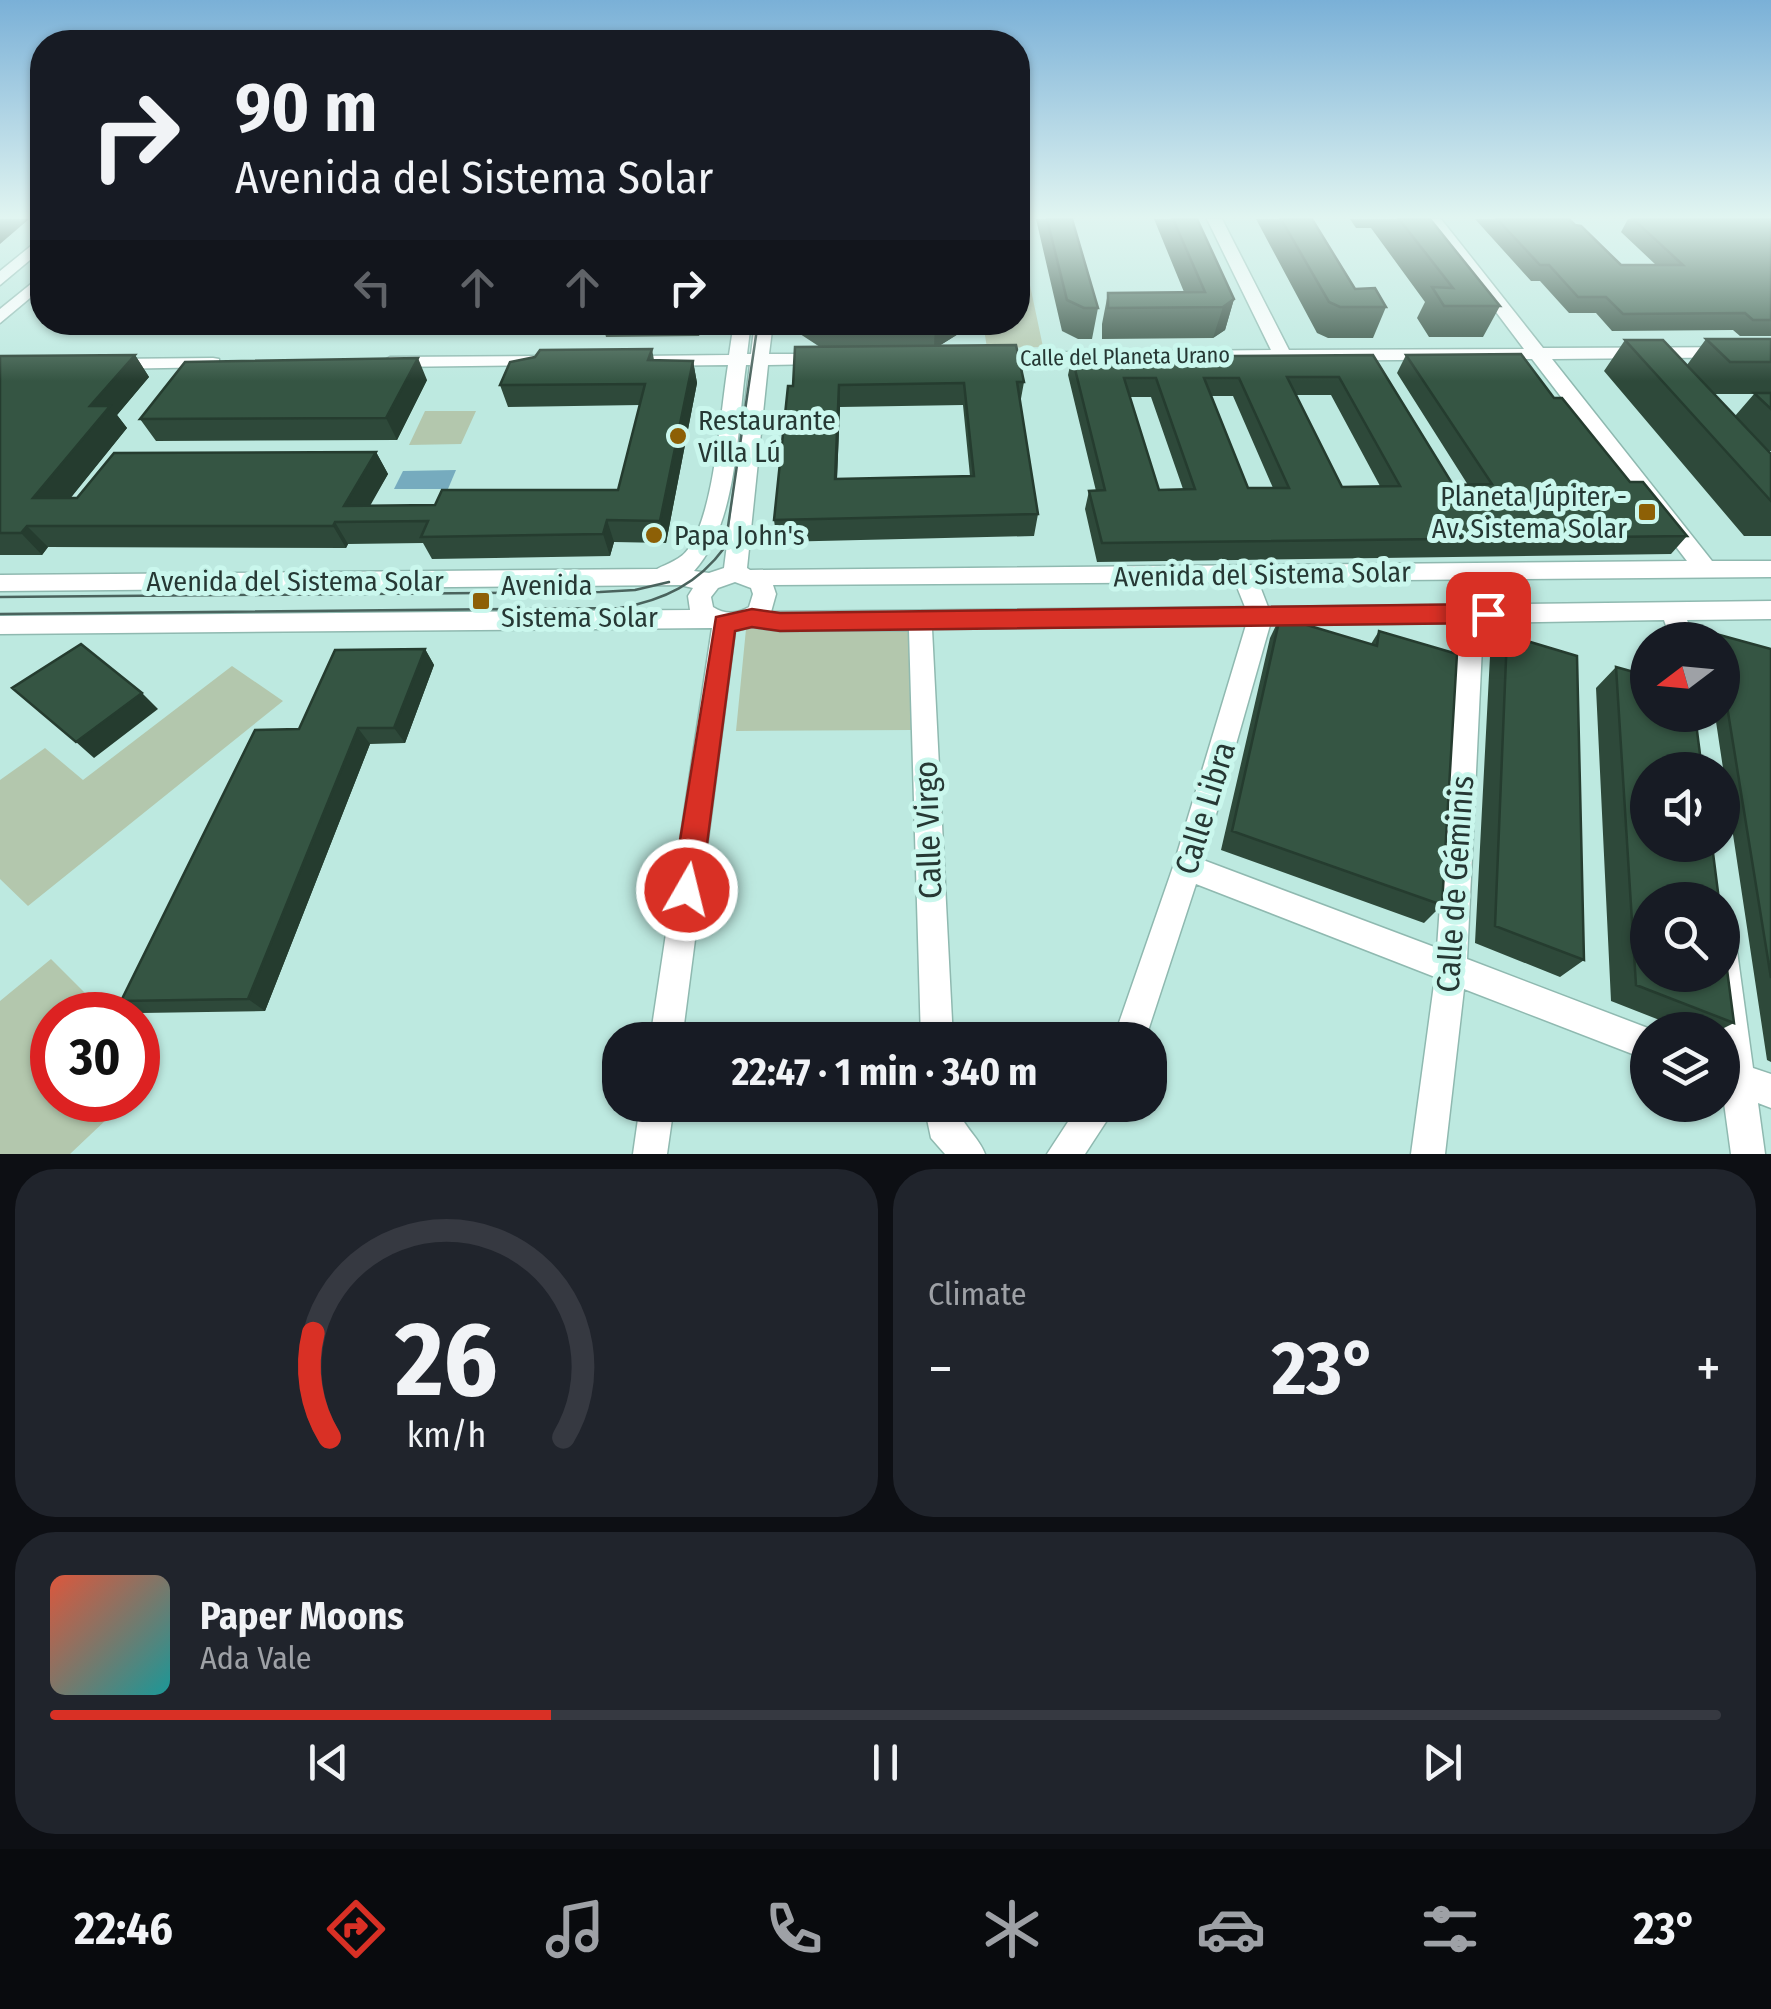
<!DOCTYPE html>
<html lang="en">
<head>
<meta charset="utf-8">
<style>
	:root { --surface:#171b24; --page:#20242c; --text:#f1f3f6; --muted:#9ea1a6; --line:#363941; --accent:#d93025 }
	body { margin:0; font-family:"Fira Sans Condensed",sans-serif; background:var(--page); color:var(--text); height:100vh; display:flex; flex-direction:column; font-size:38px; white-space:nowrap }
	* { box-sizing:border-box; margin:0 }
	p { font-size:32px; color:var(--muted) }
	.icon { flex:none; width:55px; height:55px; fill:none; stroke:currentColor; stroke-width:2; stroke-linecap:round; stroke-linejoin:round }
	.map { position:relative; height:1154px; overflow:hidden }
	.drawer { display:flex; flex-direction:column; gap:15px; padding:15px; background:#0d0f14; flex:1 }
	.drawer>* { flex:none }
	.guide { position:absolute; left:30px; top:30px; width:1000px; height:305px; border-radius:40px; box-shadow:0 2px 8px #0004; background:#171b24; color:var(--text); overflow:hidden }
	.needle { width:65px; rotate:254deg }
	.buttons { position:absolute; left:1630px; top:622px; display:grid; gap:20px }
	.buttons a { display:grid; place-items:center; width:110px; height:110px; border-radius:50%; background:var(--surface); box-shadow:0 2px 8px #0004; font-size:50px }
	.speed { position:absolute; left:30px; top:992px; display:flex; gap:20px; font-size:50px; font-weight:700; text-align:center }
	.speed>* { display:grid; place-content:center; width:130px; height:130px; border-radius:50%; background:var(--surface); box-shadow:0 2px 8px #0004; line-height:1 }
	.speed .limit { border:15px solid #d22; background:#fff; color:#111 }
	.pin { position:absolute; display:grid; place-items:center; width:85px; height:85px; color:#fff; margin:-42px; border-radius:20px; box-shadow:0 5px 15px #0006 }
	.me { position:absolute; width:110px; margin:-55px; rotate:8deg; stroke-linejoin:round; filter:drop-shadow(0 0 8px #0008) }
	.turn { display:flex; align-items:center; gap:35px; height:210px; padding:0 40px; font-size:45px }
	.turn .icon { width:130px; height:130px; stroke-width:2.5 }
	.turn b { display:block; font-size:70px; line-height:85px }
	.lanes { display:flex; align-items:center; height:95px; padding:0 40px; background:#0003; justify-content:center; gap:50px; direction:ltr }
	.lanes .off { opacity:.35 }
	.big { font-size:75px; font-weight:700; line-height:1.1 }
	.drawer .widget { flex:1; display:flex; flex-direction:column; justify-content:center; gap:15px; min-width:0; padding:0 35px; border-radius:40px; background:var(--page) }
	.drawer .dial { align-items:center; gap:0 }
	.dial svg { height:260px; overflow:visible; fill:none; stroke:var(--line); stroke-width:7; stroke-linecap:round; text-anchor:middle }
	.dial text { fill:var(--text); stroke:none }
	.song { display:flex; align-items:center; gap:30px }
	.cover { width:120px; height:120px; border-radius:15px; background:linear-gradient(135deg,hsl(10 70% 55%),hsl(180 70% 35%)) }
	.played { height:10px; border-radius:5px; background:linear-gradient(90deg,var(--accent) 30%,var(--line) 30%) }
	.keys { display:flex; justify-content:space-around; direction:ltr }
	.heat { display:flex; justify-content:space-between; align-items:center; font-size:55px; direction:ltr }
	.drawer .tiles { flex:1; display:grid; gap:15px; grid-template-columns:1fr 1fr }
	.widget:last-child { grid-column:span 2 }
	.trip { position:absolute; left:602px; top:1022px; width:565px; height:100px; border-radius:40px; background:var(--surface); box-shadow:0 2px 8px #0004; font-weight:700; line-height:100px; text-align:center }
	.tabs { display:flex; height:160px; justify-content:space-around; align-items:center; background:#090b0e; color:var(--muted) }
	.tabs .icon { width:70px; height:70px }
	.tabs .current { color:var(--accent) }
	.tabs b { font-size:45px; color:var(--text) }
	.map>svg:first-child { display:block }
</style>
</head>
<body>
<div class="map">
<svg width="1771" height="1154" viewBox="0 0 1771 1154">
	<rect width="100%" height="100%" fill="#bde9e0"/>
	<path fill="#b3c7ad" d="M1018 266H1026L1043 347 987 348 983 323 1018 322Z
		M425 411H476L461 444 409 445Z
		M911 627 912 730 736 731 746 629Z
		M232 666 283 701 28 906 0 879V780L45 748 83 780Z
		M51 959 107 1015H52V1100H127L70 1154H0V1001Z"/>
	<path fill="#76abbe" d="M456 470 448 489H394L403 471Z"/>
	<g fill="none" stroke-linecap="round" stroke-linejoin="round">
		<defs>
			<path id="minor" d="M1207 219H1222L1289 350 1524 349 1426 219H1441L1543 348 1771 347V357L1552 359 1712 561H1771V577L1258 581 1268 607 1771 601V619L1687 620 1695 640H1671L1664 620 1474 623 1482 647 1467 959 1653 1030H1648V1060L1464 989 1445 1154H1411L1435 977 1196 884 1145 1040H1113L1173 867 1246 625 932 629 953 1040H921L909 630 780 631 751 627 735 631 682 1040H650L712 628 0 634V616L690 610 688 596 693 588 680 585 0 591V575L657 569C668 563 681 560 689 548 715 509 720 414 728 365L640 366 631 361 640 356 729 355 734 322H751L747 354H751L755 322H773L769 354H823L832 359 823 364 768 365 747 568 750 570 1687 561 1532 359 990 363 981 358 990 353 1271 350ZM746 365H750L724 568 709 573 694 571C738 523 737 429 746 365ZM735 582 751 588 753 594 749 607C737 614 725 615 713 607L711 597 718 588ZM1235 582 1245 607 771 612 776 594 773 585ZM1451 623 1458 647 1437 948 1203 860 1270 625Z
				M42 237V250L0 285V271Z
				M42 275V288L0 323V309Z
				M543 356 552 361 549 365 390 367 381 362 390 357Z
				M213 358 219 359V367L110 369 101 364 110 359Z
				M1722 936 1733 940 1737 951 1753 1068 1771 1074V1108L1758 1103 1765 1154H1731L1722 1088V1030H1716L1710 975H1722Z
				M640 1105H674L667 1154H633Z
				M924 1105H958C960 1125 978 1135 985 1154H945L931 1138Z
				M1079 1105H1117L1085 1154H1047Z"/>
		</defs>
		<use href="#minor" stroke="#8fb9b0" stroke-width="3"/>
		<use href="#minor" fill="#fff" fill-rule="evenodd"/>
		<path stroke="#4a635d" stroke-width="2.5" d="M0 597 600 592 635 590 669 582
			M0 614 620 608C664 600 698 584 725 547L758 322"/>
	</g>
	<path fill="#2e493a" fill-rule="evenodd" d="M1036 219H1072L1098 308 1092 339H1078L1062 331Z
		M1154 219H1197L1234 299 1225 330 1213 338 1102 339V324L1108 293 1184 292Z
		M1256 219H1312L1355 289 1386 307 1373 338H1328L1317 333Z
		M1350 219H1430L1500 306 1483 337H1429L1417 318 1425 302 1371 228H1356Z
		M1475 219H1569L1621 265H1656L1621 232 1628 219H1771V336H1740L1733 330 1612 331 1596 313H1569L1540 281H1531Z
		M602 322H702L699 336 606 337Z
		M796 322H963V331L939 346 1024 382 1020 404 1038 514 1034 536 777 542 774 520 793 386 820 347 797 332ZM963 405 970 476 837 479 840 407Z
		M1706 339H1771V451H1768L1771 454V536H1744L1604 371 1625 340 1687 365ZM1714 394H1754L1735 416Z
		M652 349 654 360 693 361 697 383 666 543 614 542 610 556 432 559 423 543 348 544 346 548 48 547 42 555H0V356L135 355 149 377 117 415 127 428 70 498 376 452 388 474 369 506 435 505 618 490 640 405 508 407 500 385Z
		M1373 355 1453 485H1468L1397 373 1406 355 1554 398 1630 482 1687 536 1671 554 1097 562 1085 509 1089 491H1096L1068 375 1072 357ZM1296 395H1331L1380 486 1342 487ZM1211 396H1233L1273 488H1248ZM1129 397H1151L1183 489 1159 490Z
		M427 380 397 440 156 441 140 419Z
		M1280 617 1371 644 1379 631 1442 905 1424 923 1221 850 1270 638Z
		M1716 634 1771 649V1062L1767 1060 1715 715H1722V640H1709Z
		M1507 635 1584 960 1560 977 1475 943 1490 656Z
		M425 649 434 665 405 743 370 744 265 1011 141 1013 121 1001 299 729Z
		M1616 667 1734 1023 1720 1030H1685L1611 1001 1596 688Z"/>
	<path fill="#253c2f" d="M0 219H29L0 244Z
		M1234 299 1225 330 1213 338 1223 307Z
		M697 322H702L699 336Z
		M935 322H963V331L934 349Z
		M135 355 149 377 117 415 127 428 53 520 33 498 90 406Z
		M418 358 427 380 397 440 386 418Z
		M693 361 697 383 666 543 660 521Z
		M839 385 840 407 836 501 835 479Z
		M376 452 388 474 361 522 344 506Z
		M607 520 614 542 610 556 603 534Z
		M335 522 348 544 346 548 333 526Z
		M27 526 48 547 42 555 21 533Z
		M425 649 434 665 405 743 394 728Z
		M142 693 158 709 94 758 76 742Z
		M358 728 370 744 265 1011 248 999Z"/>
	<path fill="#355543" stroke="#253c2f" stroke-width="2.5" fill-rule="evenodd" d="M1047 219H1072L1098 308H1084L1067 300Z
		M1173 219H1197L1234 299 1223 307 1108 308V293L1205 292Z
		M1281 219H1312L1355 289 1375 288 1386 307H1340L1329 302Z
		M1399 219H1430L1500 306H1444L1432 287 1453 288Z
		M1497 219H1569L1575 225 1581 226 1621 265H1683L1633 219H1771V320H1753L1745 313 1623 314 1606 297H1578L1549 265H1540Z
		M1706 339H1771V362H1730Z
		M1625 340H1663L1771 454V501Z
		M1016 345 1024 382H1017L1038 514 774 520 788 386H793L795 347ZM964 383 974 476 835 479 839 385Z
		M652 349 648 360 693 361 660 521 607 520 603 534 421 537 428 521 335 522 333 526H27L21 533H0V356L135 355 90 406H110L33 498H77L114 453 376 452 344 506 435 505 442 490H618L645 384 500 385 510 362 535 357 540 350Z
		M1521 354 1554 398H1562L1630 482H1643L1687 536 1102 543 1089 491 1105 490 1072 357 1373 355 1453 485 1492 484 1406 355ZM1287 377H1339L1400 486 1342 487ZM1124 378H1156L1195 489 1159 490ZM1204 378H1239L1289 488H1248Z
		M418 358 386 418 140 419 185 362Z
		M1754 393H1771V409Z
		M1280 617 1377 646 1379 631 1457 654 1442 905 1232 831Z
		M1716 634 1771 649V978L1722 675V640H1717Z
		M1507 635 1577 656 1584 960 1495 926Z
		M81 644 142 693 76 742 12 688Z
		M425 649 394 728H358L248 999 121 1001 255 730 299 729 335 650Z
		M1616 667 1648 676V715H1695L1702 770H1648V845H1712L1719 900H1648V975H1722V931L1734 1023 1636 985Z"/>
	<linearGradient id="sky" x2="0" y2="1"><stop stop-color="#7ab0d7"/><stop offset="0.57" stop-color="#e1f5f1"/><stop offset="1" stop-color="#e1f5f1" stop-opacity="0"/></linearGradient>
	<rect width="1771" height="381" fill="url(#sky)"/>
	<path fill="#d93025" stroke="#8d1f18" stroke-width="2.5" d="M1488 604 1500 614 1488 623 780 631 752 627 735 631 701 890 697 900 687 904 676 900 672 890 716 617 752 609 780 613Z"/>
	<g fill="#8d6006" stroke="#caf7ed" stroke-width="4">
		<circle cx="678" cy="436" r="10"/>
		<rect x="1637" y="502" width="20" height="20" rx="5"/>
		<circle cx="654" cy="535" r="10"/>
		<rect x="471" y="591" width="20" height="20" rx="5"/>
	</g>
	<g text-anchor="middle" stroke-width="10" stroke-linejoin="round" paint-order="stroke">
		<g font-size="22" fill="#263834" stroke="#caf7ed">
			<text transform="translate(1125 356) rotate(-1)" y="8">Calle del Planeta Urano</text>
		</g>
		<g font-size="28" fill="#263834" stroke="#caf7ed" text-anchor="start">
			<text x="698" y="430">Restaurante<tspan x="698" dy="32">Villa Lú</tspan></text>
			<text x="1627" y="506" text-anchor="end">Planeta Júpiter -<tspan x="1627" dy="32">Av. Sistema Solar</tspan></text>
			<text x="674" y="545">Papa John's</text>
			<text x="501" y="595">Avenida<tspan x="501" dy="32">Sistema Solar</tspan></text>
		</g>
		<g font-size="28" fill="#263834" stroke="#caf7ed">
			<text transform="translate(1262 574) rotate(-1)" y="10">Avenida del Sistema Solar</text>
			<text x="295" y="591">Avenida del Sistema Solar</text>
		</g>
		<g font-size="32" fill="#263834" stroke="#caf7ed">
			<text transform="translate(1205 808) rotate(-73)" y="11">Calle Libra</text>
			<text transform="translate(928 830) rotate(-92)" y="11">Calle Virgo</text>
			<text transform="translate(1455 884) rotate(-86)" y="11">Calle de Géminis</text>
		</g>
	</g>
</svg>
<div class="buttons">
<a><svg class="needle" viewBox="-14 -14 28 28"><path d="M0-13l5 13h-10z" fill="#e53935"/><path d="M0 13l5-13h-10z" fill="#9ea1a6"/></svg></a>
<a><svg class="icon" aria-label="sound" viewBox="0 0 24 24"><path d="M4 9h4l5-4v14l-5-4H4zM17 9q2 3 0 6"/></svg></a>
<a><svg class="icon" aria-label="search" viewBox="0 0 24 24"><circle cx="10" cy="10" r="6"/><path d="M15 15l6 6"/></svg></a>
<a><svg class="icon" aria-label="layers" viewBox="0 0 24 24"><path d="M12 4l9 5-9 5-9-5zM3 14l9 5 9-5"/></svg></a>
</div>
<div class="speed"><div class="limit">30</div></div>
<div class="pin" style="left:1488px;top:614px;background:#d93025"><svg class="icon" aria-label="arrive" viewBox="0 0 24 24"><path d="M6 21V4h12l-3 4 3 4H6"/></svg></div>
<svg class="me" style="left:687px;top:890px" viewBox="-20 -20 40 40"><circle r="17" fill="#d93025" stroke="#fff" stroke-width="3"/><path d="M0-11L8 9 0 5-8 9z" fill="#fff"/></svg>
<div class="trip">22:47 · 1 min · 340 m</div>
<div class="guide">
<div class="turn"><svg class="icon" aria-label="right" viewBox="0 0 24 24"><path d="M7 20v-9h11M14 6l5 5-5 5"/></svg><div><b>90 m</b>Avenida del Sistema Solar</div></div>
<div class="lanes"><svg class="icon off" aria-label="left" viewBox="0 0 24 24"><path d="M17 20v-9H6M10 6l-5 5 5 5"/></svg><svg class="icon off" aria-label="ahead" viewBox="0 0 24 24"><path d="M12 20V5M6 11l6-6 6 6"/></svg><svg class="icon off" aria-label="ahead" viewBox="0 0 24 24"><path d="M12 20V5M6 11l6-6 6 6"/></svg><svg class="icon" aria-label="right" viewBox="0 0 24 24"><path d="M7 20v-9h11M14 6l5 5-5 5"/></svg></div>
</div>
</div>
<section class="drawer">
<div class="tiles">
<div class="widget dial"><svg viewBox="0 0 100 80">
<path d="M14 69A42 42 0 1 1 86 69"/>
<path d="M14 69A42 42 0 0 1 9 37" stroke="#d93025"/>
<text x="50" y="56" font-size="32" font-weight="700">26</text>
<text x="50" y="72" font-size="11">km/h</text>
</svg></div>
<div class="widget"><p>Climate</p>
<div class="heat"><a>−</a><b class="big">23°</b><a>+</a></div>
</div>
<div class="widget">
<div class="song"><i class="cover"></i><div><b>Paper Moons</b><p>Ada Vale</p></div></div>
<div class="played"></div>
<div class="keys"><svg class="icon" aria-label="previous" viewBox="0 0 24 24"><path d="M18 5L8 12l10 7zM5 5v14"/></svg><svg class="icon" aria-label="pause" viewBox="0 0 24 24"><path d="M8 5v14M16 5v14"/></svg><svg class="icon" aria-label="next" viewBox="0 0 24 24"><path d="M6 5l10 7-10 7zM19 5v14"/></svg></div>
</div>
</div>
</section>
<nav class="tabs">
<b>22:46</b>
<svg class="icon current" aria-label="directions" viewBox="0 0 24 24"><path d="M12 3l9 9-9 9-9-9zM9 14v-3h6M13 9l2 2-2 2"/></svg>
<svg class="icon" aria-label="music" viewBox="0 0 24 24"><path d="M9 18V5l10-2v13"/><circle cx="6" cy="18" r="3"/><circle cx="16" cy="16" r="3"/></svg>
<svg class="icon" aria-label="phone" viewBox="0 0 24 24"><path d="M5 4h4l2 5-3 2q2 4 5 5l2-3 5 2v4C11 20 4 13 5 4z"/></svg>
<svg class="icon" aria-label="climate" viewBox="0 0 24 24"><path d="M12 3v18M4 7l16 10M4 17L20 7"/></svg>
<svg class="icon" aria-label="car" viewBox="0 0 24 24"><path d="M5 17H2v-5l4-1 3-4h7l3 4 3 1v5h-3M9 17h6M6 11h13"/><circle cx="7" cy="17" r="2"/><circle cx="17" cy="17" r="2"/></svg>
<svg class="icon" aria-label="filters" viewBox="0 0 24 24"><path d="M4 7h16M4 17h16"/><circle cx="9" cy="7" r="2"/><circle cx="15" cy="17" r="2"/></svg>
<b>23°</b>
</nav>
</body>
</html>
